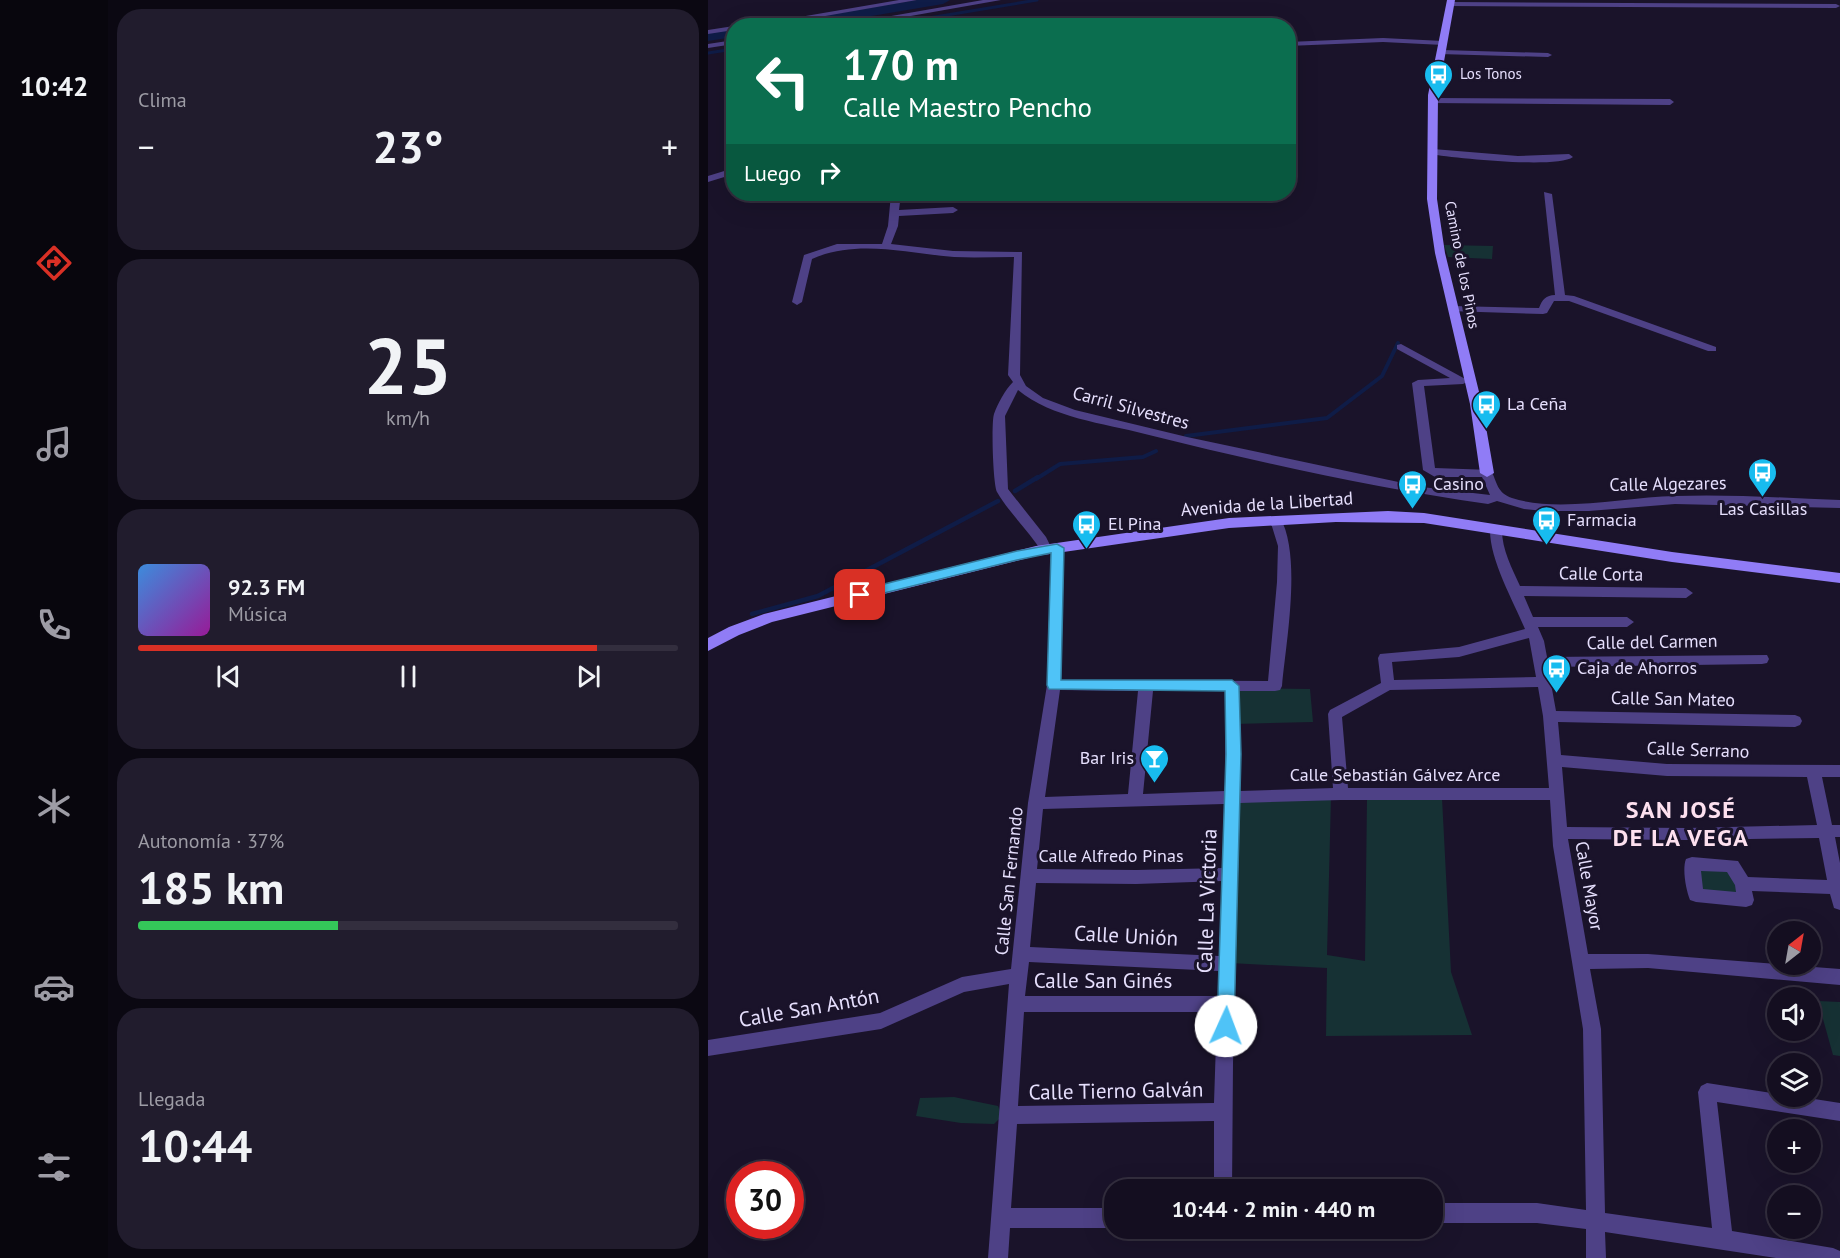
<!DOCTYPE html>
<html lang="es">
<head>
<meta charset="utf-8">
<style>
	:root { --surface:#140e20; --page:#211c2d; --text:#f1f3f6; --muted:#9d9ca5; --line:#332e3e; --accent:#d93025 }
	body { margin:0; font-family:"PT Sans",sans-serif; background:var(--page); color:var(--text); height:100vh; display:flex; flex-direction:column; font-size:22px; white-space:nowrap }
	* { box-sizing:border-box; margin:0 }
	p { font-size:20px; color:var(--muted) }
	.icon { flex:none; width:33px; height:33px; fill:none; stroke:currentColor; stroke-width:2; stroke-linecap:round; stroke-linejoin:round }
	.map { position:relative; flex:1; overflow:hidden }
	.sheet { display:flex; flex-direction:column; gap:9px; padding:9px; background:#0b0812; width:600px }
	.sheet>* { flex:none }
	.guide { position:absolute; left:18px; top:18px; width:570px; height:183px; border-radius:24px; box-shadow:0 6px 24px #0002,0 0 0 2px var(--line); background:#0b6e4f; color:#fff; overflow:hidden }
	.needle { width:39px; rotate:31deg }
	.controls { position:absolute; left:1059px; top:921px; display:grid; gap:12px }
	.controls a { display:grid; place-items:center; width:54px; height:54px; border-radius:50%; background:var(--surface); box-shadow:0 6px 24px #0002,0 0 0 2px var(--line); font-size:30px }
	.speed { position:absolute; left:18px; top:1161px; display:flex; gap:12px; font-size:30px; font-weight:700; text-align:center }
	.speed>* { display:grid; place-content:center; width:78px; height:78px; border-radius:50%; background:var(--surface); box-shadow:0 6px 24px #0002,0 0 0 2px var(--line); line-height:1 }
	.speed .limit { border:9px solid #d22; background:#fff; color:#111 }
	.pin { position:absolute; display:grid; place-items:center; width:51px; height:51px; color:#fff; margin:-26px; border-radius:12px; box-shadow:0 3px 9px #0006 }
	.me { position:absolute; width:66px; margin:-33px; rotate:2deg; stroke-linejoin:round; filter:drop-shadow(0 0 4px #0008) }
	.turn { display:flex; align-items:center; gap:21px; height:126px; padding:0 18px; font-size:27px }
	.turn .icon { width:78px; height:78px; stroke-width:2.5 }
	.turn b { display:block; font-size:42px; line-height:51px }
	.then { display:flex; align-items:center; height:57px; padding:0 18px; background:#0003; gap:12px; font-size:22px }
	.big { font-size:45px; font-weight:700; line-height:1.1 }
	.sheet .widget { flex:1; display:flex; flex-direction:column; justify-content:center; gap:9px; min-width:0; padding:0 21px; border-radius:24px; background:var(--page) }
	.sheet .dial { align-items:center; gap:0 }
	.dial b { font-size:78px; line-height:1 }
	.song { display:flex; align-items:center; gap:18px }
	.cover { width:72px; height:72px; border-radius:9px; background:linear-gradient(135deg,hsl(210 70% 55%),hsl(300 70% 35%)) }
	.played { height:6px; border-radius:3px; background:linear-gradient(90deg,var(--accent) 85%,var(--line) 85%) }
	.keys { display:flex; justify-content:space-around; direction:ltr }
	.heat { display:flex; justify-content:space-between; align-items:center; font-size:33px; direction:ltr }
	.charge { height:9px; border-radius:4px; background:linear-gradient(90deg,#34c759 37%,var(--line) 0) }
	.trip { position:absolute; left:396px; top:1179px; width:339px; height:60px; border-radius:24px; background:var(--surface); box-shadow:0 6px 24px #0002,0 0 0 2px var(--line); font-weight:700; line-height:60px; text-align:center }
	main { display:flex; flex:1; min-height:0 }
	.dock { display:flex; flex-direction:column; width:108px; justify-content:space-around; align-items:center; background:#08060d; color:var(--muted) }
	.dock .icon { width:42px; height:42px }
	.dock .on { color:var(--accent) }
	.dock b { font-size:27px; color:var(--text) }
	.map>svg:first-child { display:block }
</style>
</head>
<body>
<main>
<nav class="dock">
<b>10:42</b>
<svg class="icon on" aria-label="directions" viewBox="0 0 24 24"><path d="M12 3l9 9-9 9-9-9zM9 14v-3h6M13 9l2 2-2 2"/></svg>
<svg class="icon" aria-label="music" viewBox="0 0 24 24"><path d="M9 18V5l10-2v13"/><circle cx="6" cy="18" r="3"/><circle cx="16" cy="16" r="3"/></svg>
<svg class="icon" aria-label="phone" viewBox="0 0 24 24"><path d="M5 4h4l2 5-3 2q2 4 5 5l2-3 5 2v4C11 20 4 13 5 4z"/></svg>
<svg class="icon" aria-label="climate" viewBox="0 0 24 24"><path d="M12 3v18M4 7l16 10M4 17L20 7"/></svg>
<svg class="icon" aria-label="car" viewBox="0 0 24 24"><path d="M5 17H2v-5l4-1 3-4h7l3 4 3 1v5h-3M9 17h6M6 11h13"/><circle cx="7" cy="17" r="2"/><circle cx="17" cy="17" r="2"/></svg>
<svg class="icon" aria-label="filters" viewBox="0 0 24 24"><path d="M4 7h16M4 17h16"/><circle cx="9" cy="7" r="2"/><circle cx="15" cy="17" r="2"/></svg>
</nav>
<section class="sheet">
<div class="widget"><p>Clima</p>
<div class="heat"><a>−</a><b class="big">23°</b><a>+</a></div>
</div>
<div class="widget dial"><b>25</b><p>km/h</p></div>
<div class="widget">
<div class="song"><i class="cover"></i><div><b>92.3 FM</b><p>Música</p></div></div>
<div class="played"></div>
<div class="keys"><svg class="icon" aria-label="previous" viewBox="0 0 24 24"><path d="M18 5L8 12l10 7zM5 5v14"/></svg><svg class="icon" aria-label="pause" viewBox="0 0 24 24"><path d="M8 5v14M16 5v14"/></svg><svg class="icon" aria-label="next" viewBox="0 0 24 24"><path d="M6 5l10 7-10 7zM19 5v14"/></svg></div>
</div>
<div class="widget"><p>Autonomía · 37%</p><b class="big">185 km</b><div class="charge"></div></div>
<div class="widget"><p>Llegada</p><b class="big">10:44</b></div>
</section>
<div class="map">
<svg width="1132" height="1258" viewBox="0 0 1132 1258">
	<rect width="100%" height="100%" fill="#1a132a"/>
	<path fill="#163134" d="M736 245 785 246 784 259 740 257Z
		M527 688 602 689 605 722 527 724Z
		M623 797 619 955 657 961 659 799 734 798 743 972 764 1035 618 1036 619 968 522 963 527 798Z
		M993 869 1028 873 1034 896 992 892Z
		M1110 1001 1132 1002V1056L1125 1055Z
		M246 1097 290 1106 294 1116 286 1124 253 1123 208 1116 212 1098Z"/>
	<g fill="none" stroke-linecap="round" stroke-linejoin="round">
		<path stroke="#0f1c47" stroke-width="3" d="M172 26 329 0
			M0 53 26 49"/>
		<path stroke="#0f1c47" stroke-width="4" d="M478 436 619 418 674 376 690 343
			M328 479 352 464 435 457 448 451"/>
		<path stroke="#0f1c47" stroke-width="4.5" d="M307 491 330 477
			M44 614 110 596 290 501"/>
		<path fill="#0f1c47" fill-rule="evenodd" d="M209 0H242L235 4 104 26H68L75 22Z
			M26 29V37L0 41V33Z"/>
		<path fill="#4e4186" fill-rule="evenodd" d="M191 0H209L60 26H40Z
			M275 0H293L146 26H126Z
			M743 2 1128 4 1132 6 1128 8 740 6V2Z
			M26 26V30L0 34V30Z
			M675 38 735 41 739 43 735 45 675 42 580 46V42Z
			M26 40V44L0 48V44Z
			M734 50 840 53 844 55 840 57 731 54 730 52Z
			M724 98 962 99 966 102 962 105 721 103V99Z
			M725 149 810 156 861 154 865 157C848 169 746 158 722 154V150Z
			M26 168V174L0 182V176Z
			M836 192 844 194 857 295 866 296 1008 347V351H1000L861 301H846L839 313 835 314 741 311V307L745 306 831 308C834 300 838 295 847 295Z
			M183 194H193L191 210 245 207 250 210 245 213 191 216 190 226 183 244 245 251 314 252 312 375 318 386 335 398 367 410 479 437 714 487 782 495 774 477H727L715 470 704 383 710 380 742 378 689 349V345L693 344 761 381 755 384 716 386 727 468 783 470C789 482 789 493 804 498 850 513 918 497 967 496 1022 494 1077 498 1132 500V508L967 504 881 511H836L816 509 789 501 780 504C665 488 550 462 437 434 395 423 344 418 310 390L297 416 300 489 338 537 343 547 349 544 355 548 353 680 560 681 569 582 570 546 562 520 564 517H572C594 557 578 641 574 686L572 690 567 691H531L532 791 625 788 620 714 622 710 673 683 670 658 672 654 751 647 817 629C805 600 782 561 782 530L788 526 794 530C794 550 804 568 812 586L978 588 985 593 978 598 816 596 825 617H919L926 622 919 627H830L836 641 839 657 1059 655 1061 659 1059 663 1054 664 840 667 848 711 1087 715 1092 717 1094 721 1092 725 1087 727 850 722 853 755 959 764 1132 765V777H1114L1124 825H1132V837H1127L1132 863V910L1126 908 1122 894 1044 891 1046 900 1044 905 1038 907 988 902 982 900C978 890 974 869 978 859L984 857 1030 861 1040 877 1119 880 1111 838 979 840 860 839 880 954H940L1132 969V985L940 968 882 969 893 1029 897 1213 1004 1228 990 1092 993 1086 999 1083 1070 1094V1096H1087L1132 1103V1121L1009 1102 1024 1231 1125 1248 1132 1251V1258H1068L897 1232 898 1258H878V1229L829 1223H724V1203H829L878 1210 875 1029 845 846 842 800H633L532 803 525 1064 524 1190H506V1121L309 1124 303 1208H406V1228H302L300 1258H280L301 984 256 992 173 1029 0 1056V1040L172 1013 254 977 303 969 320 803 339 685 343 552H334C321 531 302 514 289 492 285 484 283 423 286 414 290 403 297 390 305 382L300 375 306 257C286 257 266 258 246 257 199 253 148 239 104 259L94 302 89 305 84 302 96 255 129 244H174L180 226ZM821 638 828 677 686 680 684 662 751 657ZM830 687 835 716 841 788H640L634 717 682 690ZM352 690 430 691 420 794 337 797ZM445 691H517V791L435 794ZM854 767 959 776 1099 777 1109 825 979 828 859 827ZM516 804 515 868 428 870 329 869 335 809ZM993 871 1019 872 1027 885 1028 892 995 889ZM514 881 511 956 322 947 328 883 428 884ZM321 962 511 971 510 996H317ZM316 1012H509L506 1103 310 1106Z"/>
		<path fill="#907cf6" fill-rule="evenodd" d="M739 0H747L730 95 729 199 737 253 774 404 786 473 779 477 772 473 762 404 727 253 719 199 720 95Z
			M680 511 716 513 964 552 1132 573V583L964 562 716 523 628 522 521 528 328 556 64 622 31 635 0 651V638L21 627 56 614 328 546 521 518Z"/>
	</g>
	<path fill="#4fc3f7" stroke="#337fa1" stroke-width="1.5" d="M349 544 356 548 353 680H524L531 686 533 754 526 1026 524 1031 518 1034 511 1031 509 1026 518 754 517 691 341 689 339 685 343 553 309 560 152 599 145 595 152 590 309 551Z"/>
	<defs>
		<symbol id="bus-pin" viewBox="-11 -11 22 30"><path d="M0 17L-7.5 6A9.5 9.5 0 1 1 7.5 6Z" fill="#18bcef" stroke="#1a132a"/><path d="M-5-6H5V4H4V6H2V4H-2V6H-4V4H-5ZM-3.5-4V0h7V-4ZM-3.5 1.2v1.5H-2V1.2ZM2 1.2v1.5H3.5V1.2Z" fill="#fff"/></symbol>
		<symbol id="bar-pin" viewBox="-11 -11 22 30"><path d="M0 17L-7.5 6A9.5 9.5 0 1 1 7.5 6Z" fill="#18bcef" stroke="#1a132a"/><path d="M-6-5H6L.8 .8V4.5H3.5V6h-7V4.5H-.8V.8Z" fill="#fff"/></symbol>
	</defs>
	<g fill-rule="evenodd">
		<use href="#bus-pin" x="714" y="58" width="33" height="45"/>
		<use href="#bus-pin" x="762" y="388" width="33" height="45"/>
		<use href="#bus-pin" x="1038" y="456" width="33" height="45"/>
		<use href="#bus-pin" x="688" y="468" width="33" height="45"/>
		<use href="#bus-pin" x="822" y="504" width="33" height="45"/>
		<use href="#bus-pin" x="362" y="508" width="33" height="45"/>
		<use href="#bus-pin" x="832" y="652" width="33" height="45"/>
		<use href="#bar-pin" x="430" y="742" width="33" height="45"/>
	</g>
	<g text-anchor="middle" stroke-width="6" stroke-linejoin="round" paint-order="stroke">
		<g font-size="15" fill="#e6dffd" stroke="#1a132a" text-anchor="start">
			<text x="752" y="79">Los Tonos</text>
		</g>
		<g font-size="15" fill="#e6dffd" stroke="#1a132a">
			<text transform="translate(754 265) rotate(79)" y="5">Camino de los Pinos</text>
		</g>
		<g font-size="18" fill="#e6dffd" stroke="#1a132a" text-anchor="start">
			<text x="799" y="410">La Ceña</text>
			<text x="725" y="490">Casino</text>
			<text x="1055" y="515" text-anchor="middle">Las Casillas</text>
			<text x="859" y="526">Farmacia</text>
			<text x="400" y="530">El Pina</text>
			<text x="869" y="674">Caja de Ahorros</text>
			<text x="426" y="764" text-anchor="end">Bar Iris</text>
		</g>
		<g font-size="18" fill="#e6dffd" stroke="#1a132a">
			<text transform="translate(423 408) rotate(15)" y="6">Carril Silvestres</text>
			<text transform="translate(960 484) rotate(-1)" y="6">Calle Algezares</text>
			<text transform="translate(559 504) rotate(-4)" y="6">Avenida de la Libertad</text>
			<text transform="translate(893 574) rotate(1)" y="6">Calle Corta</text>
			<text transform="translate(944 642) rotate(-1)" y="6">Calle del Carmen</text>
			<text transform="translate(965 699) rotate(1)" y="6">Calle San Mateo</text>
			<text transform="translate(990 750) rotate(2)" y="6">Calle Serrano</text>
			<text x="687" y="781">Calle Sebastián Gálvez Arce</text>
			<text x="403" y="862">Calle Alfredo Pinas</text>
			<text transform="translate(301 881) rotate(-84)" y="6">Calle San Fernando</text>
			<text transform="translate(881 886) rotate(80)" y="6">Calle Mayor</text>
		</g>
		<g font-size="21" fill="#e6dffd" stroke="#1a132a">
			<text transform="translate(499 901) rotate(-88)" y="7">Calle La Victoria</text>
			<text transform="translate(418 936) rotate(3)" y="7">Calle Unión</text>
			<text x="395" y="988">Calle San Ginés</text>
			<text transform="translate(101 1008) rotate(-10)" y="7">Calle San Antón</text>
			<text transform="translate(408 1091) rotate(-1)" y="7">Calle Tierno Galván</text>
		</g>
		<g font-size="24" font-weight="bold" letter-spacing="1.5" fill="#fde0ef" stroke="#1a132a">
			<text x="973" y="818">SAN JOSÉ<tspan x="973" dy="28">DE LA VEGA</tspan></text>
		</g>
	</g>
</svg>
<div class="controls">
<a><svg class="needle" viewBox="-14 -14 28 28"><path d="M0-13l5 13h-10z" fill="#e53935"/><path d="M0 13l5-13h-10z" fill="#9d9ca5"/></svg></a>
<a><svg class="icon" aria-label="sound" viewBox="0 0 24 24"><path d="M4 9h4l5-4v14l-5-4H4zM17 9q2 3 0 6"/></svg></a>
<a><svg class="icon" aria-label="layers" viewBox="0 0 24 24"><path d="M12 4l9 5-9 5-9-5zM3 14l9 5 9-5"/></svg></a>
<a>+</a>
<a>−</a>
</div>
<div class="speed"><div class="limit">30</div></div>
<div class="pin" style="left:152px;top:595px;background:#d93025"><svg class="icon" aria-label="arrive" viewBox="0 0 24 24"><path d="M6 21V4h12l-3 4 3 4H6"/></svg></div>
<svg class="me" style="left:518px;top:1026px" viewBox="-20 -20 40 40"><circle r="19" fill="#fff"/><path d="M0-13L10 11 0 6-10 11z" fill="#4fc3f7"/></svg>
<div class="trip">10:44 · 2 min · 440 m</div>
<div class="guide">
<div class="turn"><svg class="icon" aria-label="left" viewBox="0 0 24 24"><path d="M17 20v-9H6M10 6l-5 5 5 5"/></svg><div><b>170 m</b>Calle Maestro Pencho</div></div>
<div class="then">Luego<svg class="icon" aria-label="right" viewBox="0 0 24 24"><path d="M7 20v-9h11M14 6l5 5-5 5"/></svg></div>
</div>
</div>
</main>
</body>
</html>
